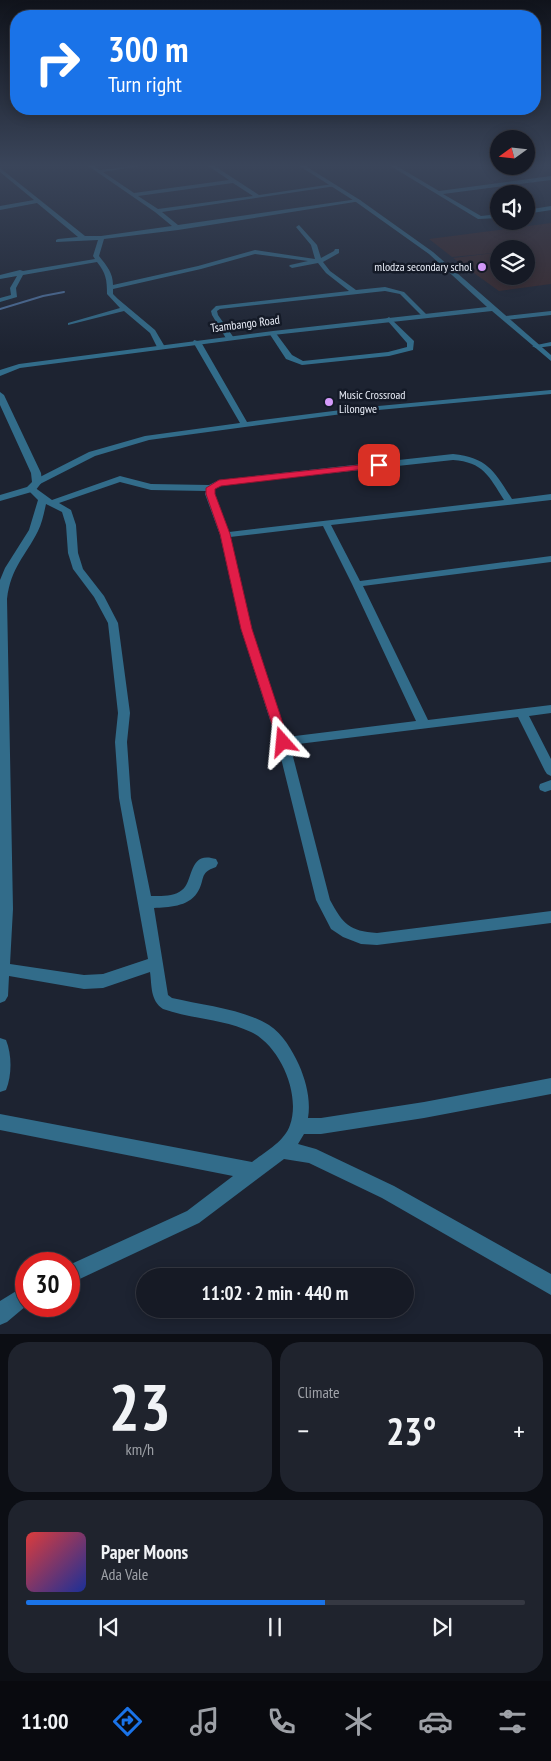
<!DOCTYPE html>
<html lang="en">
<head>
<meta charset="utf-8">
<style>
	:root { --surface:#161a25; --page:#1f232d; --text:#f1f3f6; --muted:#9ea1a7; --line:#353842; --accent:#1a73e8 }
	body { margin:0; font-family:"PT Sans Narrow",sans-serif; background:var(--page); color:var(--text); height:100vh; display:flex; flex-direction:column; font-size:19px; white-space:nowrap }
	* { box-sizing:border-box; margin:0 }
	p { font-size:16px; color:var(--muted) }
	.icon { flex:none; width:28px; height:28px; fill:none; stroke:currentColor; stroke-width:2; stroke-linecap:round; stroke-linejoin:round }
	.map { position:relative; height:1334px; overflow:hidden }
	.drawer { display:flex; flex-direction:column; gap:8px; padding:8px; background:#0c0e14; flex:1 }
	.drawer>* { flex:none }
	.banner { position:absolute; left:10px; top:10px; width:531px; height:105px; border-radius:20px; box-shadow:0 2px 12px #0003,0 0 0 1px var(--line); background:#1a73e8; color:#fff; overflow:hidden }
	.needle { width:32px; rotate:255deg }
	.controls { position:absolute; left:490px; top:130px; display:grid; gap:10px }
	.controls a { display:grid; place-items:center; width:45px; height:45px; border-radius:50%; background:var(--surface); box-shadow:0 2px 12px #0003,0 0 0 1px var(--line); font-size:25px }
	.speed { position:absolute; left:15px; top:1252px; display:flex; gap:10px; font-size:25px; font-weight:700; text-align:center }
	.speed>* { display:grid; place-content:center; width:65px; height:65px; border-radius:50%; background:var(--surface); box-shadow:0 2px 12px #0003,0 0 0 1px var(--line); line-height:1 }
	.speed .limit { border:8px solid #d22; background:#fff; color:#111 }
	.pin { position:absolute; display:grid; place-items:center; width:42px; height:42px; color:#fff; margin:-21px; border-radius:10px; box-shadow:0 2px 8px #0006 }
	.me { position:absolute; width:55px; margin:-28px; rotate:342deg; stroke-linejoin:round; filter:drop-shadow(0 0 4px #0008) }
	.turn { display:flex; align-items:center; gap:18px; height:105px; padding:0 15px; font-size:22px }
	.turn .icon { width:65px; height:65px; stroke-width:2.5 }
	.turn b { display:block; font-size:35px; line-height:42px }
	.big { font-size:38px; font-weight:600; line-height:1.1 }
	.drawer .tile { flex:1; display:flex; flex-direction:column; justify-content:center; gap:8px; min-width:0; padding:0 18px; border-radius:20px; background:var(--page) }
	.drawer .dial { align-items:center; gap:0 }
	.dial b { font-size:65px; line-height:1 }
	.song { display:flex; align-items:center; gap:15px }
	.cover { width:60px; height:60px; border-radius:8px; background:linear-gradient(135deg,hsl(0 70% 55%),hsl(230 70% 35%)) }
	.played { height:5px; border-radius:2px; background:linear-gradient(90deg,var(--accent) 60%,var(--line) 60%) }
	.keys { display:flex; justify-content:space-around; direction:ltr }
	.heat { display:flex; justify-content:space-between; align-items:center; font-size:28px; direction:ltr }
	.drawer .tiles { flex:1; display:grid; gap:8px; grid-template-columns:1fr 1fr }
	.tile:last-child { grid-column:span 2 }
	.trip { position:absolute; left:136px; top:1268px; width:278px; height:50px; border-radius:25px; background:var(--surface); box-shadow:0 2px 12px #0003,0 0 0 1px var(--line); font-weight:600; line-height:50px; text-align:center }
	.tabs { display:flex; height:80px; justify-content:space-around; align-items:center; background:#090a0f; color:var(--muted) }
	.tabs .icon { width:35px; height:35px }
	.tabs .active { color:var(--accent) }
	.tabs b { font-size:22px; color:var(--text) }
	.map>svg:first-child { display:block }
</style>
</head>
<body>
<div class="map">
<svg width="551" height="1334" viewBox="0 0 551 1334">
	<rect width="100%" height="100%" fill="#1d2331"/>
	<path fill="#382527" fill-rule="evenodd" d="M551 223V284L499 291 453 258 494 253 452 257 429 239ZM499 249H526V276H499Z"/>
	<g fill="none" stroke-linecap="round" stroke-linejoin="round">
		<path stroke="#4d6f9b" stroke-width="2" d="M0 309 43 296 64 292"/>
		<path fill="#326c8a" fill-rule="evenodd" d="M87 165H93L99 170 145 165 103 172 134 193 229 180 207 165H213L259 195 333 184 336 186 162 212 178 225 358 199 361 201 178 230 104 239 99 256C107 266 113 273 113 285L198 266 255 250 315 259 311 245 296 227 299 225 317 245 321 258 334 251 335 249H339V253L323 262 330 271 356 290 385 287 404 292 427 315 422 316 400 294 385 291 220 309 217 311 218 315 234 338 227 340 212 315 211 311 216 306 349 291 326 273 318 263 292 268 289 266 290 265 308 261 255 254 201 269 113 289V294L118 299 155 330 165 347 161 349H158L150 333 124 311 68 325V323L120 308 107 294C107 280 106 273 97 262L23 275 16 288 17 297 0 302V298L11 295 10 288 17 276 0 279V275L20 270 23 271 95 259 93 256 98 240 56 242V240L58 239 78 237 37 203 0 210V206L34 200 0 172V168L85 236H101L172 226 155 212ZM233 183 253 196 158 209 138 196Z
			M389 165H395L439 191 551 176V180L443 194 481 216 499 214V218L478 219Z
			M551 206V210L526 214V210Z
			M551 311V315L506 320 503 318 506 316Z
			M389 317 414 341 413 350 389 356 302 365 286 359 269 333 275 332 292 355 303 361 388 352 407 347V343L386 319Z
			M194 340 201 342 247 422 357 408 551 390V394L357 412 149 440 95 456 40 484H34V480L89 452 145 436 240 423 193 342Z
			M551 342V346L536 348 532 346Z
			M453 454C488 458 494 471 512 499L551 494V500L331 525 360 581 551 556V562L363 586 428 720 551 705V713L529 716 551 759V776L547 774 545 771 518 717 290 745 330 900C343 924 349 931 377 933L551 911V923L377 945 361 944 343 937 331 929 316 900 277 742 241 629 220 535 205 494 206 491 151 490 120 482 59 503 71 510 76 525 78 553 83 569 104 596 118 623 130 713 127 742 131 798 151 896C161 896 174 897 182 890 194 881 188 850 216 859L218 863 216 867C198 873 206 880 197 893 188 907 168 907 154 908L168 995 172 998C202 1005 243 1009 269 1025 283 1034 292 1050 299 1065 306 1081 311 1100 308 1118H321L424 1102 551 1078V1094L424 1118 321 1134H304L298 1144 316 1149 394 1186 551 1274V1295L382 1198 309 1163 284 1159 199 1223 69 1284V1265L187 1211 233 1176 0 1130V1114L252 1162C265 1152 285 1141 290 1125 301 1094 280 1046 251 1032 224 1019 191 1019 163 1009 150 1000 152 986 150 972L103 988 84 989 9 976 8 996 5 1001 0 1003V580L5 568 29 530 38 500 27 489 28 487H34L52 500 120 476 151 484 209 485 219 480ZM453 460C483 462 489 476 504 500L229 532 215 494V489L221 485ZM46 504 62 512 66 525 68 553 73 569 94 597 108 623 118 713 115 742 119 798 148 959 103 974 84 975 10 964 13 909 7 599C11 567 25 557 38 531 42 523 44 513 46 504ZM323 526 352 584 416 721 287 737 251 629 230 537Z
			M551 780V790L545 792 540 790 539 787 540 784Z
			M0 1038 6 1040C12 1055 12 1075 6 1090L0 1092Z
			M26 1285V1306L7 1322 0 1325V1301Z"/>
		<path fill="#326c8a" fill-rule="evenodd" d="M298 165H304L360 200 433 252 551 355V361L492 311 273 335 20 368 0 376V370L19 364 273 331 487 307 429 254 356 202Z
			M0 392 4 395 41 473 42 482 35 491 0 501V495L27 487 32 482 31 473 0 405Z"/>
	</g>
	<linearGradient id="sky" x2="0" y2="1"><stop stop-color="#10131b"/><stop offset="0.47" stop-color="#3a455a"/><stop offset="1" stop-color="#3a455a" stop-opacity="0"/></linearGradient>
	<rect width="551" height="352" fill="url(#sky)"/>
	<path fill="#e11d48" stroke="#92132f" d="M379 463 383 465 382 467 221 486 215 489V494L230 534 252 629 289 742 287 746H279L241 629 220 534 206 494V488L219 480Z"/>
	<g fill="#d59bfb" stroke="#141a27" stroke-width="2">
		<circle cx="482" cy="267" r="5"/>
		<circle cx="329" cy="402" r="5"/>
	</g>
	<g text-anchor="middle" stroke-width="5" stroke-linejoin="round" paint-order="stroke">
		<g font-size="12" fill="#e9edf7" stroke="#141a27" text-anchor="end">
			<text x="472" y="271">mlodza secondary schol</text>
			<text x="339" y="399" text-anchor="start">Music Crossroad<tspan x="339" dy="14">Lilongwe</tspan></text>
		</g>
		<g font-size="12" fill="#e9edf7" stroke="#141a27">
			<text transform="translate(245 324) rotate(-7)" y="4">Tsambango Road</text>
		</g>
	</g>
</svg>
<div class="controls">
<a><svg class="needle" viewBox="-14 -14 28 28"><path d="M0-13l5 13h-10z" fill="#e53935"/><path d="M0 13l5-13h-10z" fill="#9ea1a7"/></svg></a>
<a><svg class="icon" aria-label="sound" viewBox="0 0 24 24"><path d="M4 9h4l5-4v14l-5-4H4zM17 9q2 3 0 6"/></svg></a>
<a><svg class="icon" aria-label="layers" viewBox="0 0 24 24"><path d="M12 4l9 5-9 5-9-5zM3 14l9 5 9-5"/></svg></a>
</div>
<div class="speed"><div class="limit">30</div></div>
<div class="pin" style="left:379px;top:465px;background:#d93025"><svg class="icon" aria-label="arrive" viewBox="0 0 24 24"><path d="M6 21V4h12l-3 4 3 4H6"/></svg></div>
<svg class="me" style="left:283px;top:742px" viewBox="-20 -20 40 40"><path d="M0-17L14 15 0 8-14 15z" fill="#e11d48" stroke="#fff" stroke-width="4"/></svg>
<div class="trip">11:02 · 2 min · 440 m</div>
<div class="banner">
<div class="turn"><svg class="icon" aria-label="right" viewBox="0 0 24 24"><path d="M7 20v-9h11M14 6l5 5-5 5"/></svg><div><b>300 m</b>Turn right</div></div>
</div>
</div>
<section class="drawer">
<div class="tiles">
<div class="tile dial"><b>23</b><p>km/h</p></div>
<div class="tile"><p>Climate</p>
<div class="heat"><a>−</a><b class="big">23°</b><a>+</a></div>
</div>
<div class="tile">
<div class="song"><i class="cover"></i><div><b>Paper Moons</b><p>Ada Vale</p></div></div>
<div class="played"></div>
<div class="keys"><svg class="icon" aria-label="previous" viewBox="0 0 24 24"><path d="M18 5L8 12l10 7zM5 5v14"/></svg><svg class="icon" aria-label="pause" viewBox="0 0 24 24"><path d="M8 5v14M16 5v14"/></svg><svg class="icon" aria-label="next" viewBox="0 0 24 24"><path d="M6 5l10 7-10 7zM19 5v14"/></svg></div>
</div>
</div>
</section>
<nav class="tabs">
<b>11:00</b>
<svg class="icon active" aria-label="directions" viewBox="0 0 24 24"><path d="M12 3l9 9-9 9-9-9zM9 14v-3h6M13 9l2 2-2 2"/></svg>
<svg class="icon" aria-label="music" viewBox="0 0 24 24"><path d="M9 18V5l10-2v13"/><circle cx="6" cy="18" r="3"/><circle cx="16" cy="16" r="3"/></svg>
<svg class="icon" aria-label="phone" viewBox="0 0 24 24"><path d="M5 4h4l2 5-3 2q2 4 5 5l2-3 5 2v4C11 20 4 13 5 4z"/></svg>
<svg class="icon" aria-label="climate" viewBox="0 0 24 24"><path d="M12 3v18M4 7l16 10M4 17L20 7"/></svg>
<svg class="icon" aria-label="car" viewBox="0 0 24 24"><path d="M5 17H2v-5l4-1 3-4h7l3 4 3 1v5h-3M9 17h6M6 11h13"/><circle cx="7" cy="17" r="2"/><circle cx="17" cy="17" r="2"/></svg>
<svg class="icon" aria-label="filters" viewBox="0 0 24 24"><path d="M4 7h16M4 17h16"/><circle cx="9" cy="7" r="2"/><circle cx="15" cy="17" r="2"/></svg>
</nav>
</body>
</html>
